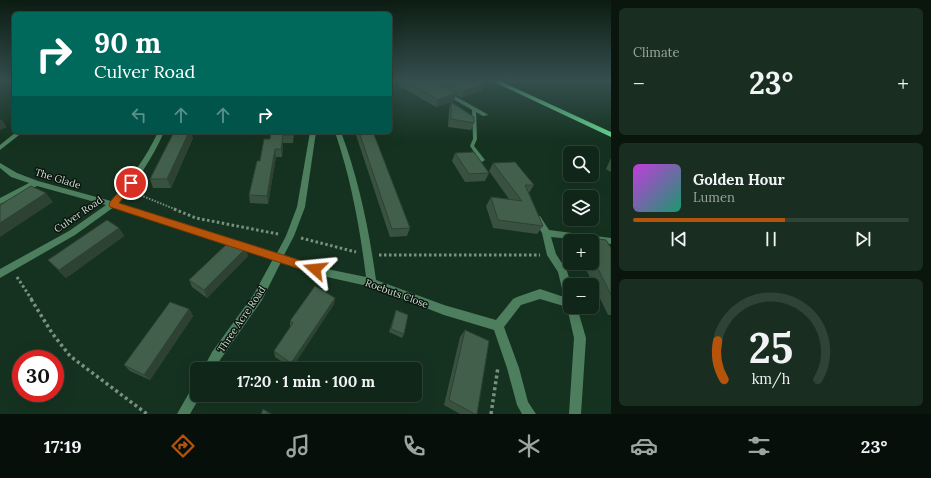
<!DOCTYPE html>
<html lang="en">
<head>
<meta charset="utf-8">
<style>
	:root { --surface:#102618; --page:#192e21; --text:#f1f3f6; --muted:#9ca5a2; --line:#304337; --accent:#b45309 }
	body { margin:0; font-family:Lora,serif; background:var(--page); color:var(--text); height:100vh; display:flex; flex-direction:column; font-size:15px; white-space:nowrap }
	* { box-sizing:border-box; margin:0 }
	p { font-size:13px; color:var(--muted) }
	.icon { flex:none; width:22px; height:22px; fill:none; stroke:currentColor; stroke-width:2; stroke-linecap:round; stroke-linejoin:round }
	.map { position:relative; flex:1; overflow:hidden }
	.drawer { display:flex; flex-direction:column; gap:8px; padding:8px; background:#09150d; width:320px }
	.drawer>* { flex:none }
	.hud { position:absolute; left:12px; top:12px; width:380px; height:122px; border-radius:6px; box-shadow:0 4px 16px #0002,0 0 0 1px var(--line); background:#00695c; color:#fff; overflow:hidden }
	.tools { position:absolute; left:563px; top:146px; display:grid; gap:8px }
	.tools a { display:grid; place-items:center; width:36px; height:36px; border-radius:6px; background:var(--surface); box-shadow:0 4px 16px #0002,0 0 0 1px var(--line); font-size:20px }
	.speed { position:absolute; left:12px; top:350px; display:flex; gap:8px; font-size:20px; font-weight:700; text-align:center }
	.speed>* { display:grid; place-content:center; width:52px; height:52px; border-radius:50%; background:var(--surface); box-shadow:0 4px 16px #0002,0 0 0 1px var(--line); line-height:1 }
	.speed .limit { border:6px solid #d22; background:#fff; color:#111 }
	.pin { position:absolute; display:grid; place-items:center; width:34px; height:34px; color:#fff; margin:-17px; border:2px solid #fff; border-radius:50%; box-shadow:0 1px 4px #0007 }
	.me { position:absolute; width:44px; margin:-22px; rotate:288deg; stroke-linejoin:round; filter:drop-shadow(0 0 3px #0008) }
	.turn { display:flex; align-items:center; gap:14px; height:84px; padding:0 16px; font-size:18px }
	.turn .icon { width:52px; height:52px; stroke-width:2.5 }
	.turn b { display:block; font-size:28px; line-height:34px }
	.lanes { display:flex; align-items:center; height:38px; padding:0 16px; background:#0003; justify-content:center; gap:20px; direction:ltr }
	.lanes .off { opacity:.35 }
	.big { font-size:30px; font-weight:700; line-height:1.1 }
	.drawer .card { flex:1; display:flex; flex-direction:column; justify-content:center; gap:6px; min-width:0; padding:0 14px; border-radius:6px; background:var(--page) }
	.drawer .dial { align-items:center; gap:0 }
	.dial svg { height:104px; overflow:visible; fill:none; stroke:var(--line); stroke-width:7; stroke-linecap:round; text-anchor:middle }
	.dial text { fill:var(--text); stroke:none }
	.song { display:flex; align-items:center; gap:12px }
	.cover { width:48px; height:48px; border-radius:6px; background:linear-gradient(135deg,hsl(290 70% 55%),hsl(160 70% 35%)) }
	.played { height:4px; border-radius:2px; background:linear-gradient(90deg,var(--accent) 55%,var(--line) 55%) }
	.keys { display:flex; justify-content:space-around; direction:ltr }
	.heat { display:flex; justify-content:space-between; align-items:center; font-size:22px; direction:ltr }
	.trip { position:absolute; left:190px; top:362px; width:232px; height:40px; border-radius:6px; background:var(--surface); box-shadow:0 4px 16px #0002,0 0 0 1px var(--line); font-weight:700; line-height:40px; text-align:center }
	.tabs { display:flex; height:64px; justify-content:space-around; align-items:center; background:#060f0a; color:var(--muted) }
	.tabs .icon { width:28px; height:28px }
	.tabs .active { color:var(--accent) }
	.tabs b { font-size:18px; color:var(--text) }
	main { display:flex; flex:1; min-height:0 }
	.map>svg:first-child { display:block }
</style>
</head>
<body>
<main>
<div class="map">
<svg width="611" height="414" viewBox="0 0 611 414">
	<rect width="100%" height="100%" fill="#153220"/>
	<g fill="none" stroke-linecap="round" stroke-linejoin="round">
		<path stroke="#7a9081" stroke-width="2" stroke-dasharray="1.5 1.5" stroke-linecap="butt" d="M135 193 177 210"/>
		<path stroke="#7a9081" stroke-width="3" stroke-dasharray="2.5 2.5" stroke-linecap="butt" d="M174 209 196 218 278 234
			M301 238 356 252
			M379 255H540
			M17 277 32 300"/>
		<path stroke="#7a9081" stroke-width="3.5" stroke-dasharray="3 3" stroke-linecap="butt" d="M31 299 52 333 70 356 147 414
			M491 414 498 367"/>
		<path fill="#4d7f5e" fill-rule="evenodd" d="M472 108 476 109 477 139 474 146 485 160 482 162 480 161 470 146 473 139Z"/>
		<path fill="#4d7f5e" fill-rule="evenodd" d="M446 91 487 114 488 115 483 116 444 94 443 93Z
			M14 110V119L11 117V112Z
			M16 132H23L0 150V145Z
			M158 132H164C152 159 137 181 118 203L277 253 286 236 297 207 310 132H316L305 207 294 236 284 255 327 269 366 277C360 228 351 179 335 132H341C359 180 369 230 376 280L444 305 496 320 513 299 517 297 540 289 564 297 558 272 547 255 542 233 533 218 534 216H540L549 230 611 238V244L592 242V241L551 237 556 254 567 271 571 285 570 307H577L586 338 581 414H569L574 338 567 307 540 299 521 305 504 327 519 368 528 402 536 414H522L517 405 507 368 494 330 444 315 372 287 327 277 281 262 262 300 220 360 215 369H203L212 352 254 294 273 259 114 207 75 235 0 278V269L69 231 106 205 37 186 0 204V198L29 183 11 177 0 168V163L17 173 38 181 111 201C130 179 146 158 158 132Z
			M197 384V395H201L190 414H177L193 386Z"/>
		<path fill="#65d390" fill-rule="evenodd" d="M492 81H500L611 132V137Z"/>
	</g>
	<path fill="#395240" d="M399 81H479L484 84 481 91 461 98 456 95 454 101 436 107 398 85Z
		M451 102 474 123 471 130 448 127 449 110Z
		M294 132 293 143H283L282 157H276L268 204 250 203 249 195 260 161 270 139Z
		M355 132H373L410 228 407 236 390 237Z
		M193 138 171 188H153L150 179Z
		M455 153 489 173 485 181 465 182 452 161Z
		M611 158V172L606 169Z
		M493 163 534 185 529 193 543 226 537 234 493 228 486 206 491 197 509 199 489 171Z
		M119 228 124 236 66 278 48 260Z
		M582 237 611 248V315H608L583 263H592V241H577Z
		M248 256 207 298 192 287 189 280Z
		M335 298 334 304 292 368 275 357 274 351 290 327V321Z
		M189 309 193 316 150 380 130 371 124 365Z
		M396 310 404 334 402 338 389 332Z
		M465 330 477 414H460L444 405 460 337Z"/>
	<path fill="#2e4234" d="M390 81H397V82L390 84Z
		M484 84 481 91 461 98 464 91Z
		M456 93 454 101 436 107 438 100Z
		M1 119 7 127 0 130V120Z
		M189 132H191L193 138 171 188 167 179Z
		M283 135V143L282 157 281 149Z
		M275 149 276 157 268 204 267 196Z
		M46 193 53 202 0 237V223Z
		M119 228 124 236 66 278 59 270Z
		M246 248 248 256 207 298 204 290Z
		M335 298 334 304 292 368 291 363Z
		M189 309 193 316 150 380 144 375Z"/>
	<path fill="#425f4b" stroke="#2e4234" d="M406 81H434L456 93 438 100Z
		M446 81H479L484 84 464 91Z
		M451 102 474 117V123L451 119Z
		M174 132H189L167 179H150Z
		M271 132H293V135H283L281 149H275L267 196 249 195 257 161H260L264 139H270Z
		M359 132H373L410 228 392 229Z
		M474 152 489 173 469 174 455 153Z
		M515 162 534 185H525L543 226 498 220 491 197 522 201 493 163Z
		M31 186 46 193 0 223V205Z
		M107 220 119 228 59 270 48 260Z
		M582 237 606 240 611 248V295L592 257V241H584Z
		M231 240 246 248 204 290 189 280Z
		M315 286 335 298 291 363 274 351 293 323 290 321Z
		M170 302 189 309 144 375 124 365Z
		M396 310 408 315 404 334 391 329Z
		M465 330 489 341 477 414H475L449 400Z
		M263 409 271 414H261Z"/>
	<linearGradient id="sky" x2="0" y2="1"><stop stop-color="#0c1c12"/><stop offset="0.58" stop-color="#354f4e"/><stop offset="1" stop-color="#354f4e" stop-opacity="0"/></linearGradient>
	<rect width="611" height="139" fill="url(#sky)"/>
	<path fill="#b45309" stroke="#753606" d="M131 180 135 183 119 203 315 265 319 266 320 269 319 272 315 274 110 207 109 204 110 202 128 181Z"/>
	<g text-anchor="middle" stroke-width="3" stroke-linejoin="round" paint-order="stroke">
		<g font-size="10" fill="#ceded2" stroke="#0a160e">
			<text transform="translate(58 178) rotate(17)" y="4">The Glade</text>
			<text transform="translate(78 214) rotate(-34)" y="4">Culver Road</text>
			<text transform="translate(397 293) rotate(20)" y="4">Roebuts Close</text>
			<text transform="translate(241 319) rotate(-56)" y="4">Three Acre Road</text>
		</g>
	</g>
</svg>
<div class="tools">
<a><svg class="icon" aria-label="search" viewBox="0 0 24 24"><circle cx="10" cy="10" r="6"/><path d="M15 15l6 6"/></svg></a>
<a><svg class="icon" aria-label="layers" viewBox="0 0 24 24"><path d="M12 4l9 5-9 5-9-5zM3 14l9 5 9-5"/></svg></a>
<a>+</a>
<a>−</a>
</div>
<div class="speed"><div class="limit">30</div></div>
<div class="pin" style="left:131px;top:183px;background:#d93025"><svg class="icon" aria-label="arrive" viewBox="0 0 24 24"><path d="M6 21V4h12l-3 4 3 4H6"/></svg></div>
<svg class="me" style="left:315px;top:269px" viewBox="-20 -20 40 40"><path d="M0-17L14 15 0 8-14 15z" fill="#b45309" stroke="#fff" stroke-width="4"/></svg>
<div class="trip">17:20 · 1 min · 100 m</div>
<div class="hud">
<div class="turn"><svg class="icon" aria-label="right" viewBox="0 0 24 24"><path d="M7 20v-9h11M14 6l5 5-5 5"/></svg><div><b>90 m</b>Culver Road</div></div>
<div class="lanes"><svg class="icon off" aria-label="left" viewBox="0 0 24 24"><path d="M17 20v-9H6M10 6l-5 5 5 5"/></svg><svg class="icon off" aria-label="ahead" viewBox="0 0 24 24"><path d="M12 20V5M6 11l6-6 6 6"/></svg><svg class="icon off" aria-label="ahead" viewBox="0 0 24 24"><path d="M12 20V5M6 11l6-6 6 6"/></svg><svg class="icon" aria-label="right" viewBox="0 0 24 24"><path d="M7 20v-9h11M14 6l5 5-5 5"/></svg></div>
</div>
</div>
<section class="drawer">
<div class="card"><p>Climate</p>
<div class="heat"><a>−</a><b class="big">23°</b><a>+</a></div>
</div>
<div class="card">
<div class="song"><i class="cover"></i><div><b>Golden Hour</b><p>Lumen</p></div></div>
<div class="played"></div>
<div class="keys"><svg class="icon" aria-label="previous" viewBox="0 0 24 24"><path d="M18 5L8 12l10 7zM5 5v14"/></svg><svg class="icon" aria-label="pause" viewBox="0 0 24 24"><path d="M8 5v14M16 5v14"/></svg><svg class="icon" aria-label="next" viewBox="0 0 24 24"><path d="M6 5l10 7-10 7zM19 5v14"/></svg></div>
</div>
<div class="card dial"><svg viewBox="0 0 100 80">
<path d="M14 69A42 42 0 1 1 86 69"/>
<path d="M14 69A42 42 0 0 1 9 39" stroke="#b45309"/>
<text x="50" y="56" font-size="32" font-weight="700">25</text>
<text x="50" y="72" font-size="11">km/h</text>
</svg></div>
</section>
</main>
<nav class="tabs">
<b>17:19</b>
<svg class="icon active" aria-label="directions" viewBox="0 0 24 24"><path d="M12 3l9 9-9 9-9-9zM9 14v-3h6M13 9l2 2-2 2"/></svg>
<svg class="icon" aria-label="music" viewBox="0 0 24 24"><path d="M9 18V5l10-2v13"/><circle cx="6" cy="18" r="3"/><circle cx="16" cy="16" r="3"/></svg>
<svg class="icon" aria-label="phone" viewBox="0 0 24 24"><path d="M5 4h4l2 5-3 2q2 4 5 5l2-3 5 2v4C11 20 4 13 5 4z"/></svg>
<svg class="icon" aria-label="climate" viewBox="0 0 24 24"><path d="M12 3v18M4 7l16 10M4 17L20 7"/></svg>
<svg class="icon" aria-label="car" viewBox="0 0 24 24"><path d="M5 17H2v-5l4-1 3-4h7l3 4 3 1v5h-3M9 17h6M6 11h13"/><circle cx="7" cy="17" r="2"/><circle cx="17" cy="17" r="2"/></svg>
<svg class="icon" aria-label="filters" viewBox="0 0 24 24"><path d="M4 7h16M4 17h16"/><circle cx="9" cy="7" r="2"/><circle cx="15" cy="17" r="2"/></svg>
<b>23°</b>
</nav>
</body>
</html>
